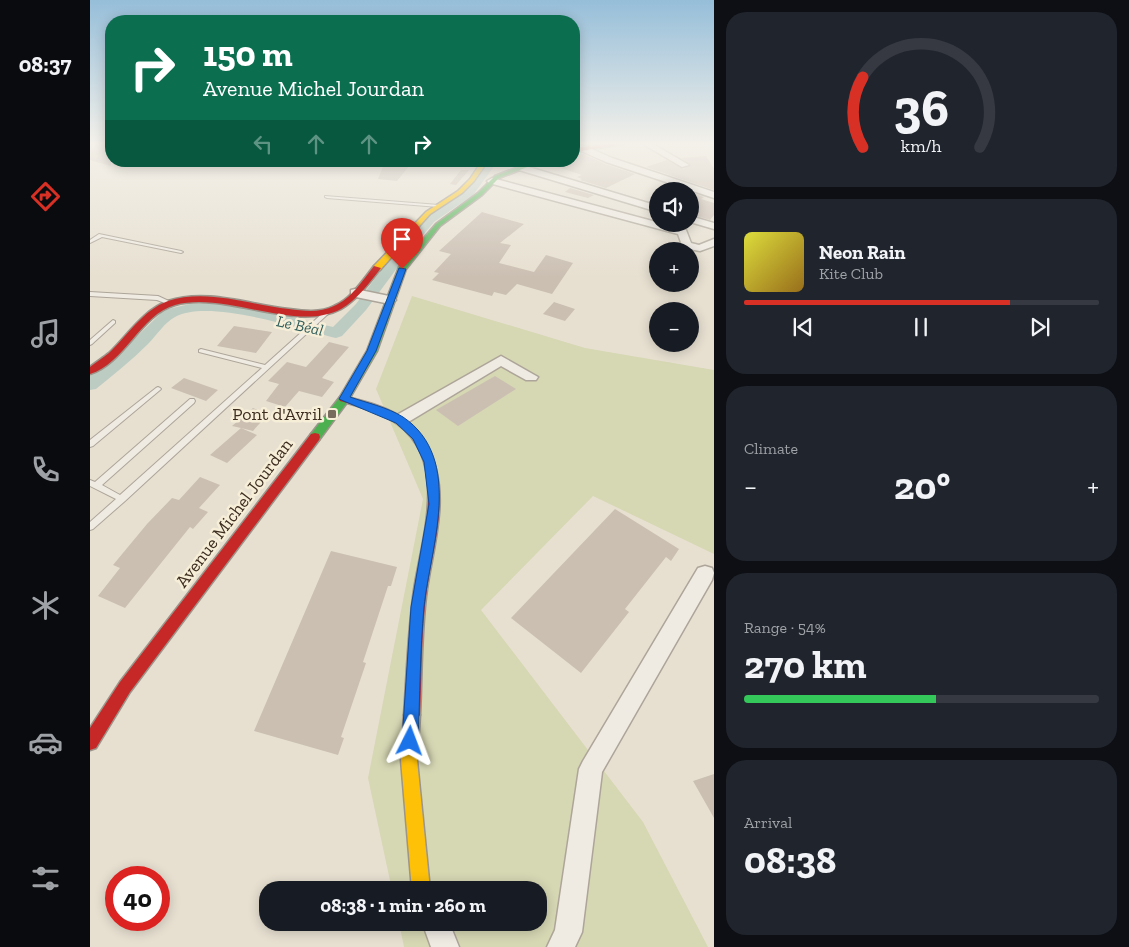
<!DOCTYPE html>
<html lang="en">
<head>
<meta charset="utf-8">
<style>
	:root { --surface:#171b24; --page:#20242c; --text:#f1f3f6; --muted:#9ea1a6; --line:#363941; --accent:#d93025 }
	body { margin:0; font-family:"Zilla Slab",serif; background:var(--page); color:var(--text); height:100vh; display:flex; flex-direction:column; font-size:19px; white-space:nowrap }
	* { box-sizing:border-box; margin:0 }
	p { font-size:16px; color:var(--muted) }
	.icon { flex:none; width:28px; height:28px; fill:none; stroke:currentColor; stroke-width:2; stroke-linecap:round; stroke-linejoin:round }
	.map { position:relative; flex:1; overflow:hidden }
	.sheet { display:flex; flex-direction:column; gap:12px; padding:12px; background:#0d0f14; width:415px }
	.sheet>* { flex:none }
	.banner { position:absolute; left:15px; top:15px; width:475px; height:152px; border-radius:20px; box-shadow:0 2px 12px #0003; background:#0b6e4f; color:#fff; overflow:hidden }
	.fabs { position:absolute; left:559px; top:182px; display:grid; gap:10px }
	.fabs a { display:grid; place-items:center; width:50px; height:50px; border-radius:50%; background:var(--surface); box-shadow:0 2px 12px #0003; font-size:25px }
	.speed { position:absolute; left:15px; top:866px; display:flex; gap:10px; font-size:25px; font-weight:700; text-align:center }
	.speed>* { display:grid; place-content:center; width:65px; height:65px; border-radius:50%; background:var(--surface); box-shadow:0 2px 12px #0003; line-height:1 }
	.speed .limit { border:8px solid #d22; background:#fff; color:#111 }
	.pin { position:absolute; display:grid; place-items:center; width:42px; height:42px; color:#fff; margin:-51px -21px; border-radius:50% 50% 50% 0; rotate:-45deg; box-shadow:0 0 5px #0007 }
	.pin .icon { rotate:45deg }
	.me { position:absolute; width:55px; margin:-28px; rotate:3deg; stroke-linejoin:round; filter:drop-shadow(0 0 4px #0008) }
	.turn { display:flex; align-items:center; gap:18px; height:105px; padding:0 15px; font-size:22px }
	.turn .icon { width:65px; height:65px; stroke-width:2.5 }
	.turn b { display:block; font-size:35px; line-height:42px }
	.lanes { display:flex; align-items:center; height:48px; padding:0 15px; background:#0003; justify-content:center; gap:25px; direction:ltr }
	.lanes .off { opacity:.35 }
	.big { font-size:38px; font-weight:700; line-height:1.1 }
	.sheet .tile { flex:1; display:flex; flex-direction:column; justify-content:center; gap:8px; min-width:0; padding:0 18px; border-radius:20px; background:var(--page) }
	.sheet .dial { align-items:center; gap:0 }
	.dial svg { height:130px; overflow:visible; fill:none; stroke:var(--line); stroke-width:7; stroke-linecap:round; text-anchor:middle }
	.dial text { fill:var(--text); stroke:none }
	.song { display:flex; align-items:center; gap:15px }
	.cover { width:60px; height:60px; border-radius:8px; background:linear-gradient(135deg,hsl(60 70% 55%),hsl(40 70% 35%)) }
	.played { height:5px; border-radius:2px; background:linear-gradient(90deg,var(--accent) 75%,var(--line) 75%) }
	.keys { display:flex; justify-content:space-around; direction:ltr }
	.heat { display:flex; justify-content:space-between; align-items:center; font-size:28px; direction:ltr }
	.charge { height:8px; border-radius:4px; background:linear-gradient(90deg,#34c759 54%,var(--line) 0) }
	.trip { position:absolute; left:169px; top:881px; width:288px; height:50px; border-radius:20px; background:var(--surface); box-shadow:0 2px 12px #0003; font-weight:700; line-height:50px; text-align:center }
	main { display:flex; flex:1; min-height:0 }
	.tab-bar { display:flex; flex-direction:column; width:90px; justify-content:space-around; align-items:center; background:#090b0e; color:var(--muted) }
	.tab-bar .icon { width:35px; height:35px }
	.tab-bar .current { color:var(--accent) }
	.tab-bar b { font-size:22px; color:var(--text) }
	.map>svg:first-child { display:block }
</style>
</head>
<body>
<main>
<nav class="tab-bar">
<b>08:37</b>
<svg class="icon current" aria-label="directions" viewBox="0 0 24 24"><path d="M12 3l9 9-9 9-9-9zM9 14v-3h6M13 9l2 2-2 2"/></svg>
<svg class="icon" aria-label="music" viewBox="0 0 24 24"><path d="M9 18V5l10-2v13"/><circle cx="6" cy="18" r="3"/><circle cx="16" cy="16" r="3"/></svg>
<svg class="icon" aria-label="phone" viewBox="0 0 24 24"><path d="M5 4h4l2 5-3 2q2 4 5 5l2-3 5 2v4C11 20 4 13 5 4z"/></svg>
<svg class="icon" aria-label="climate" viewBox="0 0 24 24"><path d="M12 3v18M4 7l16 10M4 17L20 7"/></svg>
<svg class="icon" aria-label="car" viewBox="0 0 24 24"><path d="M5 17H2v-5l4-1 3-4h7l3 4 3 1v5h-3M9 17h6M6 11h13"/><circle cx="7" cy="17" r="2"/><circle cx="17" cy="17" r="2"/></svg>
<svg class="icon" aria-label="filters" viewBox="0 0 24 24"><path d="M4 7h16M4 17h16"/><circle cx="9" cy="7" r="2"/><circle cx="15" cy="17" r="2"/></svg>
</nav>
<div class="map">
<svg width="624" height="947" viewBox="0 0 624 947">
	<rect width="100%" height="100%" fill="#e7e0d1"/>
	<path fill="#d6d7b3" d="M322 296 495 348 624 370V554L503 496 391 610 553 822 618 947H314L309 923 448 922V890H302L278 778 333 499 286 389Z"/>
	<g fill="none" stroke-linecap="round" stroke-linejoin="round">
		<path fill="#bcccc2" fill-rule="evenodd" d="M397 161H408L383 195 344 222 319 252 276 310 252 336 246 338C210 329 118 298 85 317 74 323 67 335 58 344 42 360 24 374 6 389L0 390V376L38 345 71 313 78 309 100 304 120 303 164 308 243 327 266 304 309 246 336 216 375 191Z"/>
	</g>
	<path fill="#cbbfb2" d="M0 144H21V166L0 160Z
		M493 154 515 164 545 174 516 188 490 180 492 179 487 177 492 175 461 165 471 161H484V157Z
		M616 156 624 169V190L556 167 577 160 593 169 601 165 591 158Z
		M294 164 300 165 319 166 307 181 288 179Z
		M371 170H379L366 185 360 184Z
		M480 188 504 195 498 198 475 192Z
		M600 192 614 197 611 199 624 203V215L620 220 600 214Z
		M392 212 434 224 410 243 421 245 409 263 444 272 456 255 483 263 462 294 427 284 416 295 404 292 402 296 342 280 349 273 344 272 361 254 349 251Z
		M464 302 485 309 475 321 453 314Z
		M144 326 182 332 166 353 127 346Z
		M239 342 259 347 232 378 244 382 232 397 209 391 195 407 176 401 189 384 178 381 197 362 216 367Z
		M405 376 426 389 368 426 346 410Z
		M94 378 128 390 116 401 81 388Z
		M163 408 178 414 163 431 151 428 167 435 137 463 120 455 151 428 142 426Z
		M110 477 130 485 109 508 118 512 103 529 100 527 35 608 8 596 30 568 23 565 57 524 82 498 89 500Z
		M525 509 589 549 581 561 576 557 535 609 539 612 491 673 421 618Z
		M241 551 307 567 301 586H298L273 662 276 663 251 737 254 738 248 755 164 731Z
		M624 774V818L603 781Z"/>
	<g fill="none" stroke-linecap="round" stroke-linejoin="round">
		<defs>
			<path id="lane" d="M235 196 349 205 351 206 349 207 237 198 235 197Z
				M9 234 91 251 93 252 91 253 12 237 0 243V240Z
				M0 292 68 296 83 303 80 305 67 300 0 296Z
				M236 311 238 312V314L35 501 3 529 0 530V522L26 499 0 486V480L5 482 100 399H104L105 401 104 403 12 485 30 495 172 368 109 352V350L111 349 175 365 234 312Z
				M23 320 25 321V323L2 344 0 345V340Z
				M68 387 70 388 71 389 70 390 3 446 0 447V440L66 388Z"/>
			<path id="street" d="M553 144H563L599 165 592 167Z
				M489 146H495L522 158 624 192V198L516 162 489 150Z
				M432 165 568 206V212L429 170V166Z
				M402 178 596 230 601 243 609 245 624 239V246L610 251 593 248 588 234 399 183 397 181Z
				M600 216 624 223V229L600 222Z
				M265 289 304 297 306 300 300 304 261 296V290Z
				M411 356 448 377 446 380H436L411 366 315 424 310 425 303 420 305 416Z
				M615 566 622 568 624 573 622 580 512 772 492 932 485 947H457L465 930 489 769 493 761 608 568Z
				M332 922H359L369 947H341Z"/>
			<path id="fast" d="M444 161H453L409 178 392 195 350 226 316 269 287 351 258 401 229 440H221L220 437 221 434 250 397 277 351 309 267 346 224 388 193 405 176Z"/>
			<path id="slow" d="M392 161H398L384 181 372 193 340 214 290 270H284V266L336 212 368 191 380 179Z
				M322 707 327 710 330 715 327 760 340 890H322L311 760 314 715 317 710Z"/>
			<path id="jam" d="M517 144H533L484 152V148Z
				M284 266 291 268C280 282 267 300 251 309 206 333 136 291 85 305 51 314 34 364 0 374V367C6 362 13 358 19 353 37 336 53 310 78 301 117 288 160 305 199 309 214 311 230 313 244 306 261 299 273 280 284 266Z
				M254 396C272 401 291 405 308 415 321 422 329 432 336 444 362 491 344 541 337 589 331 631 332 673 330 715L327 720 322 723 317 720 314 715C317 673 318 631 324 590 332 536 362 455 300 419 285 410 267 406 250 401L249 399 250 397Z
				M225 433 229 434 230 437 229 440 40 692 6 748 0 750V728L30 682 221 434Z"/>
		</defs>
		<use href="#lane" stroke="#ada599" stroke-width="2"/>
		<use href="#street" stroke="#ada599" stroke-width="3"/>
		<use href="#fast" stroke="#9c958a" stroke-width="3"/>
		<use href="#slow" stroke="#9c958a" stroke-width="3"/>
		<use href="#jam" stroke="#9c958a" stroke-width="3"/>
		<use href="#lane" fill="#efebe3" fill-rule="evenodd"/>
		<use href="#street" fill="#efebe3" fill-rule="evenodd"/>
		<use href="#fast" fill="#4caf50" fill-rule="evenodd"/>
		<use href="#slow" fill="#ffc107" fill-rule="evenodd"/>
		<use href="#jam" fill="#c62828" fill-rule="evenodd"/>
	</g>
	<linearGradient id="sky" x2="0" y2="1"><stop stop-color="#96bed9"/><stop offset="0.52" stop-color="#f4f1ea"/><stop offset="1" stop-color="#f4f1ea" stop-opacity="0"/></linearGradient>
	<rect width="624" height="277" fill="url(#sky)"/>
	<path fill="#1a73e8" stroke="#114b97" d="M309 268 316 269 286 351 260 397C277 403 297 407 313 417 375 459 340 548 334 607 330 651 330 696 328 741L326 746 320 749 314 746 312 741 321 607 339 504 334 462 323 439 306 423 249 399 277 351Z"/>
	<rect fill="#786c5e" stroke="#f7eed8" stroke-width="2" x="237" y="409" width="10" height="10" rx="2.5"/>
	<g text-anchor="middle" stroke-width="5" stroke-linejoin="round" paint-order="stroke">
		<g font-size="16" font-style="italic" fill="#2f5d5a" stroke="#f7eed8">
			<text transform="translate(210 325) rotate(12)" y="6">Le Béal</text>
		</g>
		<g font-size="18" fill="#3d2e20" stroke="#f7eed8" text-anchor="end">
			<text x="232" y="420">Pont d'Avril</text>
		</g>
		<g font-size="18" fill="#3d2e20" stroke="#f7eed8">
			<text transform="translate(144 513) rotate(-53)" y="6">Avenue Michel Jourdan</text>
		</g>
	</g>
</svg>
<div class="fabs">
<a><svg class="icon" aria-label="sound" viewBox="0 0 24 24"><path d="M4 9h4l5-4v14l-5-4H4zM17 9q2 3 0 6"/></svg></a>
<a>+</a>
<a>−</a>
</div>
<div class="speed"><div class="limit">40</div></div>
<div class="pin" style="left:312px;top:269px;background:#d93025"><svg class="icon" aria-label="arrive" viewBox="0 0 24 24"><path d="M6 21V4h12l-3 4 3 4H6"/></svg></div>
<svg class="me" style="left:320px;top:741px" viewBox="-20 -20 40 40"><path d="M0-17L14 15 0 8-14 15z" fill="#1a73e8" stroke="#fff" stroke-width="4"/></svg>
<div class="trip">08:38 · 1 min · 260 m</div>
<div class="banner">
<div class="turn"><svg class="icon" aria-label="right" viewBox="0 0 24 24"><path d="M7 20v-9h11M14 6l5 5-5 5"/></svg><div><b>150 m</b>Avenue Michel Jourdan</div></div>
<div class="lanes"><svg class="icon off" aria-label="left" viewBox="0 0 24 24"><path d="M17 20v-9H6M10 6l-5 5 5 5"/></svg><svg class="icon off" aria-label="ahead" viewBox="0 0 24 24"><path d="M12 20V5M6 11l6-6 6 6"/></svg><svg class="icon off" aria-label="ahead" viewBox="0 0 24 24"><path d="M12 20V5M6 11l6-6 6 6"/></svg><svg class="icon" aria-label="right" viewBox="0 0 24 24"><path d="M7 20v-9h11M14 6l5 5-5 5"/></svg></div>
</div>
</div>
<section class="sheet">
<div class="tile dial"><svg viewBox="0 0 100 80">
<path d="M14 69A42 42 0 1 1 86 69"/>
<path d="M14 69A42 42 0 0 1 14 26" stroke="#d93025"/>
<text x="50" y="56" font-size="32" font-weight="700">36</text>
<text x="50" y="72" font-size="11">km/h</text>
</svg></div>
<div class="tile">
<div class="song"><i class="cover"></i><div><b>Neon Rain</b><p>Kite Club</p></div></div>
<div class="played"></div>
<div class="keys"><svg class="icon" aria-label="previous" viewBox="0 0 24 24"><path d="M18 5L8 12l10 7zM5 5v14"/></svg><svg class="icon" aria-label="pause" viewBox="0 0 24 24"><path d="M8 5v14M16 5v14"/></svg><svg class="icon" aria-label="next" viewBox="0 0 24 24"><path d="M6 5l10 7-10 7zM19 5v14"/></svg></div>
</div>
<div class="tile"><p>Climate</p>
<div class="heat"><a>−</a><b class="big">20°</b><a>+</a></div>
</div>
<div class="tile"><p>Range · 54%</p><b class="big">270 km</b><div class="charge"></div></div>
<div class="tile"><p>Arrival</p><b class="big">08:38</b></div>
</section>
</main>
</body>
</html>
